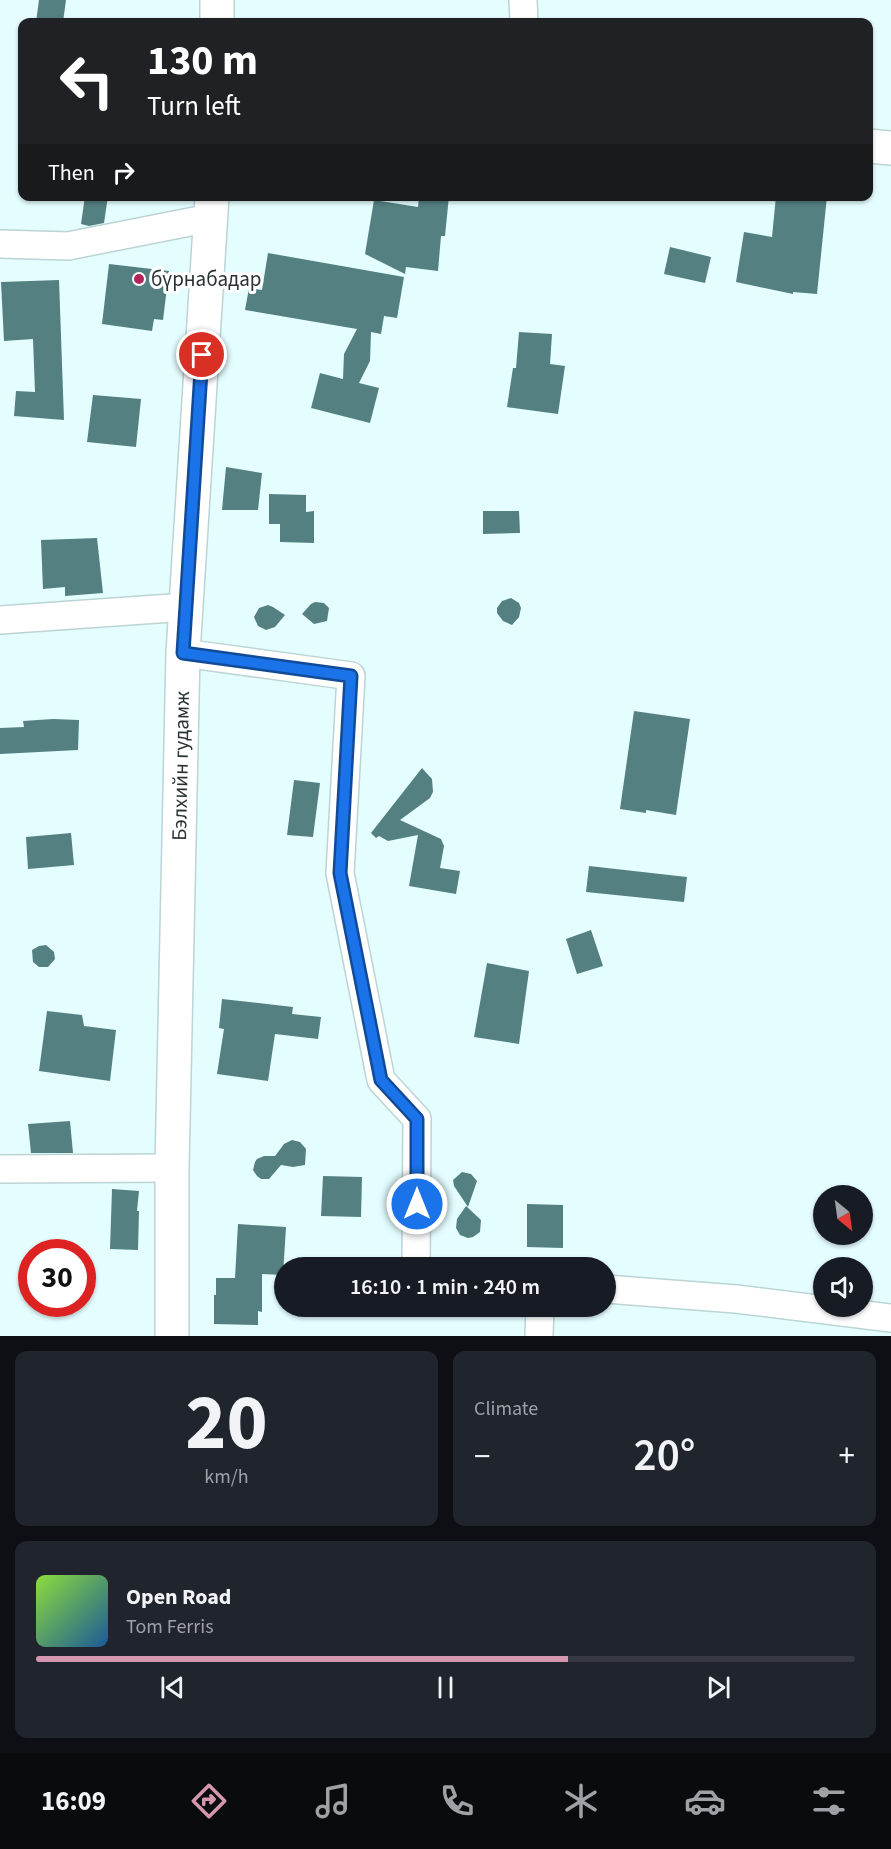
<!DOCTYPE html>
<html lang="en">
<head>
<meta charset="utf-8">
<style>
	:root { --surface:#171b24; --page:#20242c; --text:#f1f3f6; --muted:#9ea1a6; --line:#363941; --accent:#d596af }
	body { margin:0; font-family:"Source Sans 3",sans-serif; background:var(--page); color:var(--text); height:100vh; display:flex; flex-direction:column; font-size:22px; white-space:nowrap }
	* { box-sizing:border-box; margin:0 }
	p { font-size:20px; color:var(--muted) }
	.icon { flex:none; width:33px; height:33px; fill:none; stroke:currentColor; stroke-width:2; stroke-linecap:round; stroke-linejoin:round }
	.map { position:relative; height:1336px; overflow:hidden }
	.side { display:flex; flex-direction:column; gap:15px; padding:15px; background:#0d0f14; flex:1 }
	.side>* { flex:none }
	.top-card { position:absolute; left:18px; top:18px; width:855px; height:183px; border-radius:12px; box-shadow:0 2px 4px #0004; background:#202124; color:#fff; overflow:hidden }
	.needle { width:39px; rotate:151deg }
	.tools { position:absolute; left:813px; top:1185px; display:grid; gap:12px }
	.tools a { display:grid; place-items:center; width:60px; height:60px; border-radius:50%; background:var(--surface); box-shadow:0 2px 4px #0004; font-size:30px }
	.speed { position:absolute; left:18px; top:1239px; display:flex; gap:12px; font-size:30px; font-weight:700; text-align:center }
	.speed>* { display:grid; place-content:center; width:78px; height:78px; border-radius:50%; background:var(--surface); box-shadow:0 2px 4px #0004; line-height:1 }
	.speed .limit { border:9px solid #d22; background:#fff; color:#111 }
	.pin { position:absolute; display:grid; place-items:center; width:51px; height:51px; color:#fff; margin:-26px; border:3px solid #fff; border-radius:50%; box-shadow:0 2px 6px #0007 }
	.me { position:absolute; width:66px; margin:-33px; rotate:0deg; stroke-linejoin:round; filter:drop-shadow(0 0 4px #0008) }
	.turn { display:flex; align-items:center; gap:21px; height:126px; padding:0 30px; font-size:27px }
	.turn .icon { width:78px; height:78px; stroke-width:2.5 }
	.turn b { display:block; font-size:42px; line-height:51px }
	.then { display:flex; align-items:center; height:57px; padding:0 30px; background:#0003; gap:12px; font-size:22px }
	.big { font-size:45px; font-weight:600; line-height:1.1 }
	.side .tile { flex:1; display:flex; flex-direction:column; justify-content:center; gap:9px; min-width:0; padding:0 21px; border-radius:12px; background:var(--page) }
	.side .dial { align-items:center; gap:0 }
	.dial b { font-size:78px; line-height:1 }
	.song { display:flex; align-items:center; gap:18px }
	.cover { width:72px; height:72px; border-radius:9px; background:linear-gradient(135deg,hsl(90 70% 55%),hsl(210 70% 35%)) }
	.played { height:6px; border-radius:3px; background:linear-gradient(90deg,var(--accent) 65%,var(--line) 65%) }
	.keys { display:flex; justify-content:space-around; direction:ltr }
	.heat { display:flex; justify-content:space-between; align-items:center; font-size:33px; direction:ltr }
	.side .tiles { flex:1; display:grid; gap:15px; grid-template-columns:1fr 1fr }
	.tile:last-child { grid-column:span 2 }
	.trip { position:absolute; left:274px; top:1257px; width:342px; height:60px; border-radius:30px; background:var(--surface); box-shadow:0 2px 4px #0004; font-weight:600; line-height:60px; text-align:center }
	.menu { display:flex; height:96px; justify-content:space-around; align-items:center; background:#090b0e; color:var(--muted) }
	.menu .icon { width:42px; height:42px }
	.menu .selected { color:var(--accent) }
	.menu b { font-size:27px; color:var(--text) }
	.map>svg:first-child { display:block }
</style>
</head>
<body>
<div class="map">
<svg width="891" height="1336" viewBox="0 0 891 1336">
	<rect width="100%" height="100%" fill="#e4fdfe"/>
	<path fill="#548082" d="M39 0H66L63 22H36Z
		M85 196H108L104 223 89 226 81 224Z
		M419 196H449L445 236H441L438 271 406 267 405 274 365 254 374 200 418 207Z
		M776 196H827L817 294 793 292V294L736 282 744 232 772 237Z
		M670 247 711 257 705 283 664 274Z
		M268 253 404 277 397 318 384 316 381 334 371 332 370 361 359 383 379 388 370 423 311 408 320 373 343 379 344 354 357 329 245 310 249 288 262 290Z
		M109 264 169 271 163 320 154 319 152 331 102 324Z
		M59 280 64 420 14 416 16 391 35 392 33 339 4 341 1 282Z
		M519 332 552 334 550 364 565 366 558 414 507 407 513 368H516Z
		M93 395 141 399 136 447 87 442Z
		M226 467 262 473 258 510H222Z
		M269 494 306 495V512L314 511V543L280 542V524H269Z
		M483 511H519L520 533 483 534Z
		M97 538 103 593 65 596V587L43 589 41 540Z
		M511 598 519 603 521 608 519 617 512 625 503 621 497 613V608L502 601Z
		M315 602 324 603 329 608 327 621 314 624 302 614 311 604Z
		M268 605 273 607 285 615 275 627 266 630 258 626 254 617 259 608Z
		M634 711 690 719 676 815 646 810V813L620 809Z
		M53 719 79 720 78 750 0 754V728L24 727 23 721Z
		M422 768 432 779 433 792 430 798 400 820 441 839 444 846 440 868 460 871 456 894 409 886 418 835 388 841 379 836 376 838 371 833Z
		M294 780 320 783 313 837 287 835Z
		M71 833 74 865 28 869 26 837Z
		M589 866 687 877 684 902 586 892Z
		M591 930 603 966 577 974 566 939Z
		M46 945 54 952 55 959 48 967H39L33 962 32 950 39 946Z
		M487 963 529 971 519 1044 474 1037Z
		M222 999 293 1007 292 1014 321 1017 318 1039 275 1034 268 1081 217 1074 224 1029 219 1028Z
		M47 1011 82 1015 84 1026 116 1030 110 1081 39 1071Z
		M70 1121 73 1153H31L28 1124Z
		M292 1140 300 1142 306 1149 305 1165 293 1167 281 1165 269 1179H261L257 1176 253 1170 255 1162 257 1159 264 1156H275L284 1144Z
		M462 1172 471 1174 477 1181 468 1207 454 1186 453 1180Z
		M323 1176 362 1177 361 1217 321 1216Z
		M112 1189 139 1191 137 1211H139L138 1250 110 1249Z
		M527 1204 563 1205V1248L527 1247Z
		M466 1206 481 1220 480 1232 473 1237 468 1238 460 1235 456 1228 457 1219Z
		M238 1224 286 1227 283 1275 262 1274V1312L258 1311V1325L214 1324V1295H216V1278H235Z"/>
	<g fill="none" stroke-linecap="round" stroke-linejoin="round">
		<defs>
			<path id="minor" d="M523 0 524 22
				M0 244 68 246 210 218
				M0 620 186 607
				M183 653 351 676 340 873 381 1080 417 1119 416 1268
				M0 1169 172 1168
				M606 1289 736 1299 891 1318
				M539 1336 540 1306"/>
			<g id="secondary">
				<path d="M217 22V0"/>
				<path d="M868 146 891 148"/>
				<path id="s1" d="M172 1336V1168L183 653 212 196"/>
			</g>
		</defs>
		<use href="#minor" stroke="#bcd4d4" stroke-width="30"/>
		<use href="#secondary" stroke="#bcd4d4" stroke-width="36"/>
		<use href="#minor" stroke="#fff" stroke-width="27"/>
		<use href="#secondary" stroke="#fff" stroke-width="33"/>
	</g>
	<g fill="none" stroke-linecap="round" stroke-linejoin="round">
		<defs>
			<path id="route" d="M202 355 183 653 351 676 340 873 381 1080 417 1119V1204"/>
		</defs>
		<use href="#route" stroke="#114b97" stroke-width="15"/>
		<use href="#route" stroke="#1a73e8" stroke-width="10"/>
	</g>
	<circle fill="#b32558" stroke="#fff" stroke-width="2" cx="139" cy="279" r="6"/>
	<g text-anchor="middle" stroke-width="6" stroke-linejoin="round" paint-order="stroke">
		<g font-size="21" fill="#293333" stroke="#fff" text-anchor="start">
			<text x="151" y="286">бүрнабадар</text>
		</g>
		<g font-size="21" fill="#293333" stroke="#fff">
			<text dy="7" stroke="none"><textPath href="#s1" startOffset="570">Бэлхийн гудамж</textPath></text>
		</g>
	</g>
</svg>
<div class="tools">
<a><svg class="needle" viewBox="-14 -14 28 28"><path d="M0-13l5 13h-10z" fill="#e53935"/><path d="M0 13l5-13h-10z" fill="#9ea1a6"/></svg></a>
<a><svg class="icon" aria-label="sound" viewBox="0 0 24 24"><path d="M4 9h4l5-4v14l-5-4H4zM17 9q2 3 0 6"/></svg></a>
</div>
<div class="speed"><div class="limit">30</div></div>
<div class="pin" style="left:202px;top:355px;background:#d93025"><svg class="icon" aria-label="arrive" viewBox="0 0 24 24"><path d="M6 21V4h12l-3 4 3 4H6"/></svg></div>
<svg class="me" style="left:417px;top:1204px" viewBox="-20 -20 40 40"><circle r="17" fill="#1a73e8" stroke="#fff" stroke-width="3"/><path d="M0-11L8 9 0 5-8 9z" fill="#fff"/></svg>
<div class="trip">16:10 · 1 min · 240 m</div>
<div class="top-card">
<div class="turn"><svg class="icon" aria-label="left" viewBox="0 0 24 24"><path d="M17 20v-9H6M10 6l-5 5 5 5"/></svg><div><b>130 m</b>Turn left</div></div>
<div class="then">Then<svg class="icon" aria-label="right" viewBox="0 0 24 24"><path d="M7 20v-9h11M14 6l5 5-5 5"/></svg></div>
</div>
</div>
<section class="side">
<div class="tiles">
<div class="tile dial"><b>20</b><p>km/h</p></div>
<div class="tile"><p>Climate</p>
<div class="heat"><a>−</a><b class="big">20°</b><a>+</a></div>
</div>
<div class="tile">
<div class="song"><i class="cover"></i><div><b>Open Road</b><p>Tom Ferris</p></div></div>
<div class="played"></div>
<div class="keys"><svg class="icon" aria-label="previous" viewBox="0 0 24 24"><path d="M18 5L8 12l10 7zM5 5v14"/></svg><svg class="icon" aria-label="pause" viewBox="0 0 24 24"><path d="M8 5v14M16 5v14"/></svg><svg class="icon" aria-label="next" viewBox="0 0 24 24"><path d="M6 5l10 7-10 7zM19 5v14"/></svg></div>
</div>
</div>
</section>
<nav class="menu">
<b>16:09</b>
<svg class="icon selected" aria-label="directions" viewBox="0 0 24 24"><path d="M12 3l9 9-9 9-9-9zM9 14v-3h6M13 9l2 2-2 2"/></svg>
<svg class="icon" aria-label="music" viewBox="0 0 24 24"><path d="M9 18V5l10-2v13"/><circle cx="6" cy="18" r="3"/><circle cx="16" cy="16" r="3"/></svg>
<svg class="icon" aria-label="phone" viewBox="0 0 24 24"><path d="M5 4h4l2 5-3 2q2 4 5 5l2-3 5 2v4C11 20 4 13 5 4z"/></svg>
<svg class="icon" aria-label="climate" viewBox="0 0 24 24"><path d="M12 3v18M4 7l16 10M4 17L20 7"/></svg>
<svg class="icon" aria-label="car" viewBox="0 0 24 24"><path d="M5 17H2v-5l4-1 3-4h7l3 4 3 1v5h-3M9 17h6M6 11h13"/><circle cx="7" cy="17" r="2"/><circle cx="17" cy="17" r="2"/></svg>
<svg class="icon" aria-label="filters" viewBox="0 0 24 24"><path d="M4 7h16M4 17h16"/><circle cx="9" cy="7" r="2"/><circle cx="15" cy="17" r="2"/></svg>
</nav>
</body>
</html>
